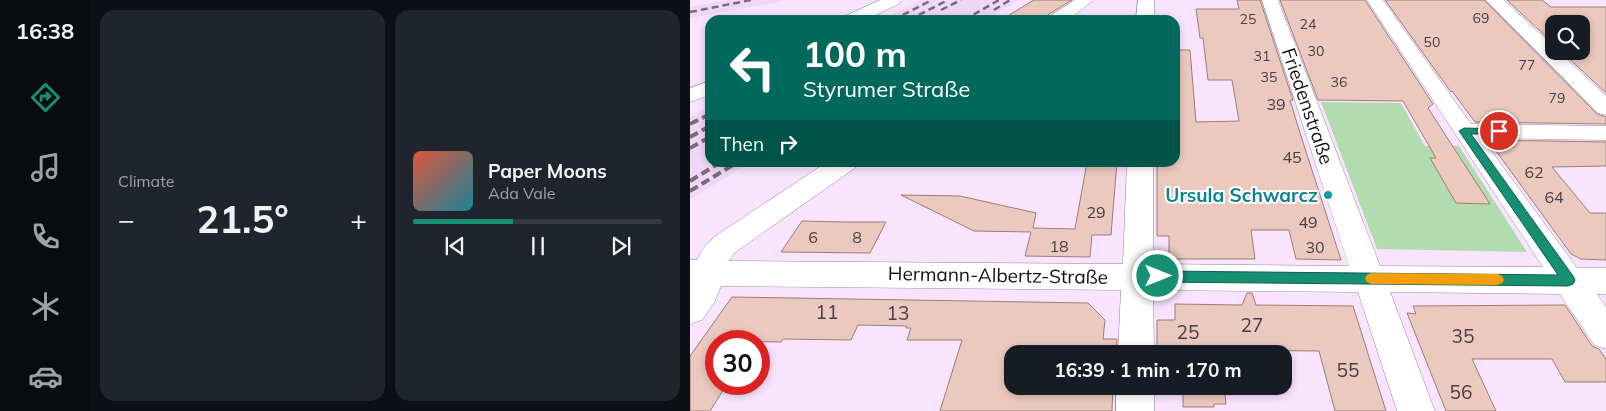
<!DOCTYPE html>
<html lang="en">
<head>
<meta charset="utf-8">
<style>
	:root { --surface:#171b24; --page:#20242c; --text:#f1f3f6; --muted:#9ea1a6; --line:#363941; --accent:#178f73 }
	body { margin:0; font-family:Mulish,sans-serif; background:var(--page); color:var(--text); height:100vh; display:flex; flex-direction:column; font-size:19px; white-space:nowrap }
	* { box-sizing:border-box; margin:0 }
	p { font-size:16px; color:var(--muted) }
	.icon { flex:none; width:28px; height:28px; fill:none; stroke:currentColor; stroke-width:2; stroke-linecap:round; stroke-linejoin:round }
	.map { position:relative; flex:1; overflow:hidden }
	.side { display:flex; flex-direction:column; gap:10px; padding:10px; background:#0d0f14; width:600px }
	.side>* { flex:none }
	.guide { position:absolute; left:15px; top:15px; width:475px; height:152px; border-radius:15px; box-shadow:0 2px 8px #0003; background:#00695c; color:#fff; overflow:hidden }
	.buttons { position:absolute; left:855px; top:15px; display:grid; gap:10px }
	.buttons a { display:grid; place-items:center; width:45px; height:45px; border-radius:10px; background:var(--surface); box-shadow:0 2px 8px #0003; font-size:25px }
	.speed { position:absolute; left:15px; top:330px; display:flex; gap:10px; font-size:25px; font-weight:700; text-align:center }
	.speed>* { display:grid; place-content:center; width:65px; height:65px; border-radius:50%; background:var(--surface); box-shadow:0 2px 8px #0003; line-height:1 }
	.speed .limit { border:8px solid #d22; background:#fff; color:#111 }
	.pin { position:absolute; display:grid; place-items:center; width:42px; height:42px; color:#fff; margin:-21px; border:2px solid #fff; border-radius:50%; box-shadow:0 1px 5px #0007 }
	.me { position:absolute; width:55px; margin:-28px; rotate:90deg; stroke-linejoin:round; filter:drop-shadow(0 0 4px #0008) }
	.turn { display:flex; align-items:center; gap:18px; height:105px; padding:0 15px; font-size:22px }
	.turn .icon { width:65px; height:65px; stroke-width:2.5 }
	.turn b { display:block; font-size:35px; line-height:42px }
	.then { display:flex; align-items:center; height:48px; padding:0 15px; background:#0003; gap:10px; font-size:19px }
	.big { font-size:38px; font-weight:700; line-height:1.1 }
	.side .widget { flex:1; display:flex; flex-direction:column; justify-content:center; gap:8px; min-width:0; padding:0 18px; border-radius:15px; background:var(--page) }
	.song { display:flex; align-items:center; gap:15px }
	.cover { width:60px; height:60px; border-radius:8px; background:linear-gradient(135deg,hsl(10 70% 55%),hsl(190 70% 35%)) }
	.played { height:5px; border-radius:2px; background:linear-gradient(90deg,var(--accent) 40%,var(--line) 40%) }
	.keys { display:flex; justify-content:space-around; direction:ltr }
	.heat { display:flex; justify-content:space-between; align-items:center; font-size:28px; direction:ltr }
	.side .tiles { flex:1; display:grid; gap:10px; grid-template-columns:repeat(2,1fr) }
	.trip { position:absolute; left:314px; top:345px; width:288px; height:50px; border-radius:15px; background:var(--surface); box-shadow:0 2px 8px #0003; font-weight:700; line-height:50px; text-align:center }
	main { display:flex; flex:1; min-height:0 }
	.tab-bar { display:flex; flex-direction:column; width:90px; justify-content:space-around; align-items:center; background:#090b0e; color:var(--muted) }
	.tab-bar .icon { width:35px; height:35px }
	.tab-bar .selected { color:var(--accent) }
	.tab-bar b { font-size:22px; color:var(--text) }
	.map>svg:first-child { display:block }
</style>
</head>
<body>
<main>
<nav class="tab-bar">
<b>16:38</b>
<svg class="icon selected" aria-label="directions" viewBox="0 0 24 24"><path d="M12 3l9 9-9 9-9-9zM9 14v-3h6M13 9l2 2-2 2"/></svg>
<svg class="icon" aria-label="music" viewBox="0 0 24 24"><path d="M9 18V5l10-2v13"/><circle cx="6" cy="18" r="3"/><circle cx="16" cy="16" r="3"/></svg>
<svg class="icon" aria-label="phone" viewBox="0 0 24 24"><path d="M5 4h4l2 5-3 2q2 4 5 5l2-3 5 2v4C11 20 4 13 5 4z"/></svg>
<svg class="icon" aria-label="climate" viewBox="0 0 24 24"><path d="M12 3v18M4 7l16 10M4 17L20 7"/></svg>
<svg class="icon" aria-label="car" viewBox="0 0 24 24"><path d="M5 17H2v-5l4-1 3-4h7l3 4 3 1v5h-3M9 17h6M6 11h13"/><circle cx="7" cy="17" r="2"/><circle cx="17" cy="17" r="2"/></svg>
</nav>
<section class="side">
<div class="tiles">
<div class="widget"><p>Climate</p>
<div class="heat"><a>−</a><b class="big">21.5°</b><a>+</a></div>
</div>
<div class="widget">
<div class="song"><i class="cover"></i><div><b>Paper Moons</b><p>Ada Vale</p></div></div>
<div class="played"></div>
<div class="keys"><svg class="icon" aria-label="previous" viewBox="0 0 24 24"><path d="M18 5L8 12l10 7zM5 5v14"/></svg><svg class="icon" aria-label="pause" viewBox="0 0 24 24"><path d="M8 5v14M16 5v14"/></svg><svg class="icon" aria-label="next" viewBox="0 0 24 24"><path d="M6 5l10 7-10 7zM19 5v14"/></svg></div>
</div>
</div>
</section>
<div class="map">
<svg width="916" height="411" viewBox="0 0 916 411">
	<rect width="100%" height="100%" fill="#f8e4ff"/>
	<path fill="#efd7f7" d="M38 0H99L0 18V7Z
		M231 0H329L296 20H191Z
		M20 107V162L60 163 0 199V117Z"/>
	<path fill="#b2dcaf" d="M631 102 711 103 735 146H769L837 252 687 249Z"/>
	<path fill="#ebc9be" stroke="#9c7e74" d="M344 0H382L359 14 355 20H311Z
		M547 0H570L603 100H600L610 133 651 260 606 259 599 230H561L565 259H479V236H467V162H485V50H500L506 122 549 121 542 80H518L513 38H510L506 9H549Z
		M590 0H675L743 104 738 108 800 204 766 203 740 158H746L713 101 628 100Z
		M695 0H794L907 114 916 117V124L785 122 762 91 761 92Z
		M817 0H852L861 7H916V93L871 51H891V24H864V44Z
		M798 140 916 142V166L862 167 900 213H916V260L891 259 881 254Z
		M397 162H427L421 235H402L400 257 335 256 341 232 284 231 211 195 270 196 346 213 343 228 385 229Z
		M112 221 154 222H196L180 253 91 252Z
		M557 293H562L566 305 663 306 696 411H645L629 351 530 350 531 354H467V320H485V304L552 305Z
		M42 297 398 303 415 320 413 339H427L426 354H322V386H423L422 411H250L272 340H217L221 328H216L217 326 168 325 161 340 93 339 91 342 26 341V384H37L20 411H0V356Z
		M875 305 902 346 909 349 916 359V382H875L862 359H782L806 411H756L717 313 726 314 723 306Z
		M493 386H534L536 404H524V407H493Z"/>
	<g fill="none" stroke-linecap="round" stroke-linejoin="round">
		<defs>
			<path id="minor" d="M190 0H211L209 4 175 20H152L155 16Z
				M385 0H404L378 20H357L360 16Z
				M448 0H464V20H446Z
				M572 0H588L690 266 853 267 677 0H693L781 124 916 126V140L792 138 887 268H916V294H907L916 307V349L904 345 870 294 700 292 745 411H707L668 292 463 290 464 354H428L431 290 31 286 24 303 12 320 0 324V260H7L12 250 24 237 137 162H168L165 168 44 253 39 261 433 264 437 162H463V264L659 266Z
				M796 0H814L864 47V51H868L916 96V115L908 113Z
				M20 81V95L0 102V88Z
				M426 386H464V411H426Z"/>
		</defs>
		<use href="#minor" stroke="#97859d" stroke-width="1"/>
		<use href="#minor" fill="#fff" fill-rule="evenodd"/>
		<path stroke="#786c7c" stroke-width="2.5" stroke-dasharray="7 4" stroke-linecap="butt" d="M251 10 271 0
			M304 10 320 0
			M0 12 61 0
			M203 20 242 0
			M219 20 258 0
			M274 20 309 0"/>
		<path stroke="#786c7c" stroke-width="4" stroke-dasharray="9 4.5" stroke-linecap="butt" d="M0 124 20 114
			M0 137 20 126
			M0 148 20 137
			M0 181 31 162
			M0 191 48 162"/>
	</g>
	<path fill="#178f73" stroke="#0f5d4b" d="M774 128 813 129V133L809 134H781L883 276 885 280 883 284 878 286 468 282 463 280 461 276 463 273 468 271 868 275 769 131Z"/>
	<path fill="#f59e0b" d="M681 273 807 274 812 276 814 280 812 283 807 285 681 284 677 282 675 278 677 275Z"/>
	<circle fill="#0f9aa8" stroke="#fff" stroke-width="2" cx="638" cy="195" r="5"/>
	<g text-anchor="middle" stroke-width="4" stroke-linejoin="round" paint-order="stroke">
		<g font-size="14" fill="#4a3d40">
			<text x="791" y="23">69</text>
			<text x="558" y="24">25</text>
			<text x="618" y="29">24</text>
			<text x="742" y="47">50</text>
			<text x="626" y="56">30</text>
			<text x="572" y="61">31</text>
			<text x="837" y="70">77</text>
			<text x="579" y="82">35</text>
			<text x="649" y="87">36</text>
			<text x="867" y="103">79</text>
		</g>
		<g font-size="16" fill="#4a3d40">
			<text x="586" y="110">39</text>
			<text x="602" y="163">45</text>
			<text x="844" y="178">62</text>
			<text x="864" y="203">64</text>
			<text x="406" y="218">29</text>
			<text x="618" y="228">49</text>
			<text x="123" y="243">6</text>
			<text x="167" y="243">8</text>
			<text x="369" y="252">18</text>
			<text x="625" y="253">30</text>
		</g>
		<g font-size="19" fill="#140e16" stroke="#fff">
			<text transform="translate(618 106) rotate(71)" y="7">Friedenstraße</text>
			<text transform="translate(308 275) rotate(1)" y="7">Hermann-Albertz-Straße</text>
		</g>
		<g font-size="19" font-weight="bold" fill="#0d838f" stroke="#fff" text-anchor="end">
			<text x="628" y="202">Ursula Schwarcz</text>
		</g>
		<g font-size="19" fill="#4a3d40">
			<text x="137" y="319">11</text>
			<text x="208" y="320">13</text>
			<text x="562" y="332">27</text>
			<text x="498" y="339">25</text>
			<text x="773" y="343">35</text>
			<text x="658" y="377">55</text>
			<text x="771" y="399">56</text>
		</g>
	</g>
</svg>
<div class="buttons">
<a><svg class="icon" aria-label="search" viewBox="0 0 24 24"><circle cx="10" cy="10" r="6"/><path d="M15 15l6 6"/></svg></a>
</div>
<div class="speed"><div class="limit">30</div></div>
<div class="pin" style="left:809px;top:131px;background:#d93025"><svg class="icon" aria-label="arrive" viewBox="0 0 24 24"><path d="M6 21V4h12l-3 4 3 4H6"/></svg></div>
<svg class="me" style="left:468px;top:276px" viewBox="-20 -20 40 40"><circle r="17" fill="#178f73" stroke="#fff" stroke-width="3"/><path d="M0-11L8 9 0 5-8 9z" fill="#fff"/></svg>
<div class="trip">16:39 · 1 min · 170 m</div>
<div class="guide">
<div class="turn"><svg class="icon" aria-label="left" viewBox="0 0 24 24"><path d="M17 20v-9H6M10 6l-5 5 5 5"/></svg><div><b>100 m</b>Styrumer Straße</div></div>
<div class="then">Then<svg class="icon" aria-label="right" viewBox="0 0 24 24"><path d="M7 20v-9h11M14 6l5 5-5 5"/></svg></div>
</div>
</div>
</main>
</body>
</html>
